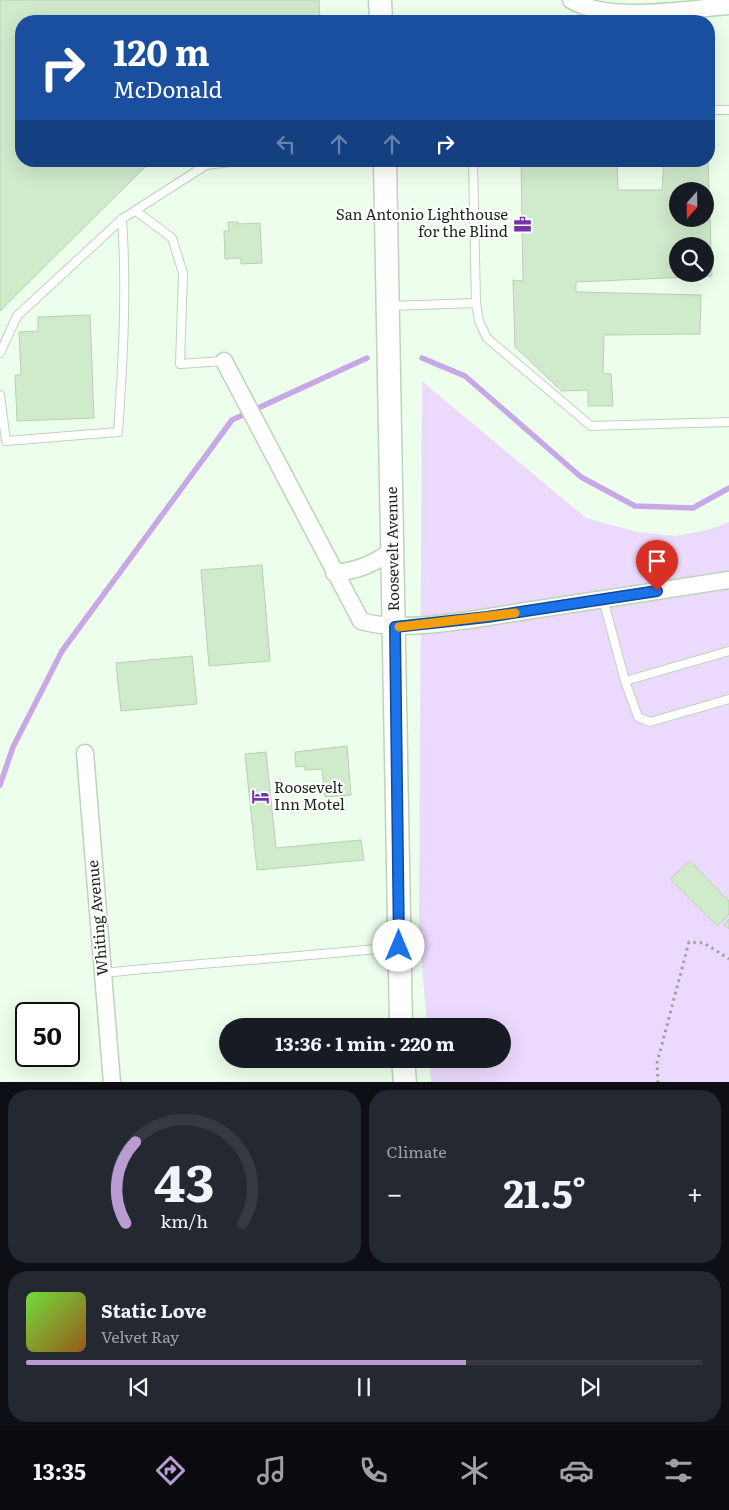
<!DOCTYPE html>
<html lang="en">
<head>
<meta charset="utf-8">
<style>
	:root { --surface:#171b24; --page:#242831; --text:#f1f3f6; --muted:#9ea1a6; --line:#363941; --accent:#ba9cd2 }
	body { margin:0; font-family:Literata,serif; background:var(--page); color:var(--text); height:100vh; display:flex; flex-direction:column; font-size:19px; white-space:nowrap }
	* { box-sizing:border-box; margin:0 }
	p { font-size:16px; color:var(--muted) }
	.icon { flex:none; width:28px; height:28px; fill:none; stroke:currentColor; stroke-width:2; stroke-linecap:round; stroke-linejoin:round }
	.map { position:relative; height:1082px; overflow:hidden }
	.panel { display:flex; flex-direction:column; gap:8px; padding:8px; background:#0d0f14; flex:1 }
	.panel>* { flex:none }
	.hud { position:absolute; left:15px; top:15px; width:700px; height:152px; border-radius:20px; box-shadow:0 5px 20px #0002; background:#1a4fa0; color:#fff; overflow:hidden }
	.needle { width:32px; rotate:200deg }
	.fabs { position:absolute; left:669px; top:182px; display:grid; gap:10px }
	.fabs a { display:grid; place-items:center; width:45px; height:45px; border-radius:50%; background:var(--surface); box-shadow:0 5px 20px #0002; font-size:25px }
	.speed { position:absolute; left:15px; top:1002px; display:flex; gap:10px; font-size:25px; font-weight:700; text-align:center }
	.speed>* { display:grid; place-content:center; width:65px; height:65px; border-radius:50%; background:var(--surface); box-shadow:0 5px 20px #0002; line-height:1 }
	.speed .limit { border:2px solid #111; border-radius:8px; background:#fff; color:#111 }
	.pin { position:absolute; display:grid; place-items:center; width:42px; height:42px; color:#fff; margin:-51px -21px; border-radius:50% 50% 50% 0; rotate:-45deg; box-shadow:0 0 5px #0007 }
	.pin .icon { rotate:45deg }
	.me { position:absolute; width:55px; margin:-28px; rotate:0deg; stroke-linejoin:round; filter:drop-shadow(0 0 4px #0008) }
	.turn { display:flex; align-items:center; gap:18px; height:105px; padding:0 15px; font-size:22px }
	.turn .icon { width:65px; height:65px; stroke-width:2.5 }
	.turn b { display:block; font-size:35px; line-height:42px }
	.lanes { display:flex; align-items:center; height:48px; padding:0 15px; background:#0003; justify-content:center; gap:25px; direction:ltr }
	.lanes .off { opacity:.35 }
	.big { font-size:38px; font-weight:700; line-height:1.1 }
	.panel .card { flex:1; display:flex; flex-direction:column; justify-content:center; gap:8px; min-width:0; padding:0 18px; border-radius:20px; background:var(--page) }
	.panel .dial { align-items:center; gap:0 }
	.dial svg { height:130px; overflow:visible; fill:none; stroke:var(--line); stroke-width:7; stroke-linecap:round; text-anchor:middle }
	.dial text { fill:var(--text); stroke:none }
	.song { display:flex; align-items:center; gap:15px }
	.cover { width:60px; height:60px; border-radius:8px; background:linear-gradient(135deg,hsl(100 70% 55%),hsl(30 70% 35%)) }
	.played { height:5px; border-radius:2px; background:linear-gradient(90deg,var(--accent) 65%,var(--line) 65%) }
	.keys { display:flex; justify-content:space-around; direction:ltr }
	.heat { display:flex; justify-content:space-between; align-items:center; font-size:28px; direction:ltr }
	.panel .tiles { flex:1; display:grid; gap:8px; grid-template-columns:1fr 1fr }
	.card:last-child { grid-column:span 2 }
	.trip { position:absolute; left:219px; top:1018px; width:292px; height:50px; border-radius:25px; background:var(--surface); box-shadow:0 5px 20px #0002; font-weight:700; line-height:50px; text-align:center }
	.dock { display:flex; height:80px; justify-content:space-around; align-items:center; background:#090b0e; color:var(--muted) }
	.dock .icon { width:35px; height:35px }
	.dock .active { color:var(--accent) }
	.dock b { font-size:22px; color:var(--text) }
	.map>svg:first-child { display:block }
</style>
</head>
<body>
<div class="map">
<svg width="729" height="1083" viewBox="0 0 729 1083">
	<rect width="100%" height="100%" fill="#eefeec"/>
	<path fill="#ecdafe" d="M422 381 586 518 638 532 676 536 711 529 729 522V1082H431L429 1059H502V1026H427L419 929Z"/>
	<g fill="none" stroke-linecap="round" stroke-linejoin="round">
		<path stroke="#c8a7e7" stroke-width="5.5" d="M422 358 465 376 581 477 635 506 693 508 729 488
			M0 785 13 747 62 651 232 420 367 358"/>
	</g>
	<path fill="#d0eacc" stroke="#b8d1b3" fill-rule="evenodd" d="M0 0H319L320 21H21V161H151L0 311Z
		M521 161H617L618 190H662L664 161H708L712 276 576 282V292L701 295 700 334 604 335 603 373 611 374 613 406H588V390L562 391 515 347 513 280 523 281ZM678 191H705V219H678ZM678 246H705V274H678Z
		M228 222H238V224L260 223 262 263 241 264V258L225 259 224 231H229Z
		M90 315 94 418 17 421 15 375H21L19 332 38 331V317Z
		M262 565 270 661 209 666 201 570Z
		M192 656 197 704 121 711 116 663Z
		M347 746 351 795 325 797 322 769 305 770V766L296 767 295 752Z
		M266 752 276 848 361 840 364 860 257 870 245 754Z
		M690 861 729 901V914L717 926 670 879Z
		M729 919V929L724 925Z"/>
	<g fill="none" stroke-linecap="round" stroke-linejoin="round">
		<defs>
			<path id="service" d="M709 110H729
				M136 211 172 238 183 273 180 364 224 361
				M476 303 479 321 487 338 591 426 729 422
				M389 306 476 303 473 161
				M0 353 17 316 122 219 206 165 239 161
				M0 395 6 441 118 432C123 361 127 291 122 219
				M603 599 625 681 638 717 650 722 729 699
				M625 681 729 651
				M103 973C201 963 299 957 397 947"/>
			<path id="minor" d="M571 0C609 23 684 9 729 6
				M224 361 361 621C403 634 481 618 526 611 594 601 661 590 729 580
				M334 573C361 570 372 564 394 550
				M85 753 112 1083"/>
			<path id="secondary" d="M380 0 381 21
				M385 161 401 1026
				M403 1059 405 1083"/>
		</defs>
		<use href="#service" stroke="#bcd5b8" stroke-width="10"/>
		<use href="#minor" stroke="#bcd5b8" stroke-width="19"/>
		<use href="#secondary" stroke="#bcd5b8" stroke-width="25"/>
		<path stroke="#98a596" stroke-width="3" stroke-dasharray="2.5 4" stroke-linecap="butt" d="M658 1083 657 1063 689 942 704 943 729 959"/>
		<use href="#service" stroke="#fff" stroke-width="8"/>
		<use href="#minor" stroke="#fff" stroke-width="16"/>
		<use href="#secondary" stroke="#fff" stroke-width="22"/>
	</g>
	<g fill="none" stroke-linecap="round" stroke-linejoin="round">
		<defs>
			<path id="route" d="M399 946 395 627 487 617 657 591"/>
		</defs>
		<use href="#route" stroke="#114b97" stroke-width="12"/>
		<use href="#route" stroke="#1a73e8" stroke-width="9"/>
		<path stroke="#f59e0b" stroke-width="9" d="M399 627 515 613"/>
	</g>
	<defs>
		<symbol id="office-bare" viewBox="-9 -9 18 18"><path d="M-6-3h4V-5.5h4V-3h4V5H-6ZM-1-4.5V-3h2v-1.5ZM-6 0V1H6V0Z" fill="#7632a6" stroke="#fff" stroke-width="2.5" paint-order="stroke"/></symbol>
		<symbol id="hotel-bare" viewBox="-9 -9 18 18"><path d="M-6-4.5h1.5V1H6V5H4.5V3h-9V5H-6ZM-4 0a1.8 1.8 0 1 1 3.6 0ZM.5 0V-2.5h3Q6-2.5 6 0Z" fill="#7632a6" stroke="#fff" stroke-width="2.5" paint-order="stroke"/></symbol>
	</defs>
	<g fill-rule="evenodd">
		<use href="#office-bare" x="510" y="212" width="25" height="25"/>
		<use href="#hotel-bare" x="248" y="784" width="25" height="25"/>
	</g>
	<g text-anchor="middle" stroke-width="4" stroke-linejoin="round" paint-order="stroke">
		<g font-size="15" fill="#1c251a" stroke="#fff" text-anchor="end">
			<text x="508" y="220">San Antonio Lighthouse<tspan x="508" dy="17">for the Blind</tspan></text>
			<text x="274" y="793" text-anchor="start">Roosevelt<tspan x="274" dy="17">Inn Motel</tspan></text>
		</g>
		<g font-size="15" fill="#1c251a" stroke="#fff">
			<text transform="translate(393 549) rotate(-91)" y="5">Roosevelt Avenue</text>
			<text transform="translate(98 918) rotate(-95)" y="5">Whiting Avenue</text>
		</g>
	</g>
</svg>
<div class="fabs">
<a><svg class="needle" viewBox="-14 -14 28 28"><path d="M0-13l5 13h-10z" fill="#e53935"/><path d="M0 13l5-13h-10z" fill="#9ea1a6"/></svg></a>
<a><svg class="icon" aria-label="search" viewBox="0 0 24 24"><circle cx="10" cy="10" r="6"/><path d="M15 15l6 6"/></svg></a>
</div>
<div class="speed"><div class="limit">50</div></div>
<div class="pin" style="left:657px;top:591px;background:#d93025"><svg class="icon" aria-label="arrive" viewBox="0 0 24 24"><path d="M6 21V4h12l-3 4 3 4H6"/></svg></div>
<svg class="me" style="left:399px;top:946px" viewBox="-20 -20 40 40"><circle r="19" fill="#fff"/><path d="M0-13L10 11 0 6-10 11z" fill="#1a73e8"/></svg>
<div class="trip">13:36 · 1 min · 220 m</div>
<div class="hud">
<div class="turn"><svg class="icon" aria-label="right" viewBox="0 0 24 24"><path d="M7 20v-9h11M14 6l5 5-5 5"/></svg><div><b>120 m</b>McDonald</div></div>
<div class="lanes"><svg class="icon off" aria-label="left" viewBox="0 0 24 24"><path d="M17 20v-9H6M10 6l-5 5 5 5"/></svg><svg class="icon off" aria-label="ahead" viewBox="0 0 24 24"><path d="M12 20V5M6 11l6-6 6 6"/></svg><svg class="icon off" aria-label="ahead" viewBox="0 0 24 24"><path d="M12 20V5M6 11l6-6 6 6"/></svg><svg class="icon" aria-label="right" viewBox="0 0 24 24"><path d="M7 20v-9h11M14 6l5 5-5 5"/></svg></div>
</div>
</div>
<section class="panel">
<div class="tiles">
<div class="card dial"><svg viewBox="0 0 100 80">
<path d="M14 69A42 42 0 1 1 86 69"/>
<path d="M14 69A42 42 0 0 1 20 19" stroke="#ba9cd2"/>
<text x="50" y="56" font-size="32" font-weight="700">43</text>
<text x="50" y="72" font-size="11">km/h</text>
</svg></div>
<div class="card"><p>Climate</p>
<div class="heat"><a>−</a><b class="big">21.5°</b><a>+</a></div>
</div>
<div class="card">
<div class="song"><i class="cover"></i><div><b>Static Love</b><p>Velvet Ray</p></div></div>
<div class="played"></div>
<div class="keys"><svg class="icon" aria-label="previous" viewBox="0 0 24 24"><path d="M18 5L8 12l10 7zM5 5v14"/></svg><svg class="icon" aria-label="pause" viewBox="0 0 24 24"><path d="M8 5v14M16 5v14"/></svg><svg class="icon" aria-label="next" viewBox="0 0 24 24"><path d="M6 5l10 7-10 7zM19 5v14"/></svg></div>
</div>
</div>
</section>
<nav class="dock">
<b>13:35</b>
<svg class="icon active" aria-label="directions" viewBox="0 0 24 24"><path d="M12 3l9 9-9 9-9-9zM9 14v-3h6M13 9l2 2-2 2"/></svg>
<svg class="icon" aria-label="music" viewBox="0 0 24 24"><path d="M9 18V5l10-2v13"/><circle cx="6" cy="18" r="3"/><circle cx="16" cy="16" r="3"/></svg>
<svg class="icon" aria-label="phone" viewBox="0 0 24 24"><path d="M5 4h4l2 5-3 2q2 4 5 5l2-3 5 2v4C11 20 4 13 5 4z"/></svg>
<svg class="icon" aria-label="climate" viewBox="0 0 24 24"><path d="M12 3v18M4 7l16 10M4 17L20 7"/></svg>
<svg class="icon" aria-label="car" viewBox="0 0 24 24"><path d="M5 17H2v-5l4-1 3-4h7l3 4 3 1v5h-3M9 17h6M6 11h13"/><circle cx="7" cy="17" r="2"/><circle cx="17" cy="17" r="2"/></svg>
<svg class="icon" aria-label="filters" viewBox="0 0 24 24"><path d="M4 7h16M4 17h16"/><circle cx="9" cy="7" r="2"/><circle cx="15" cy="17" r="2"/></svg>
</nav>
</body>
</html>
